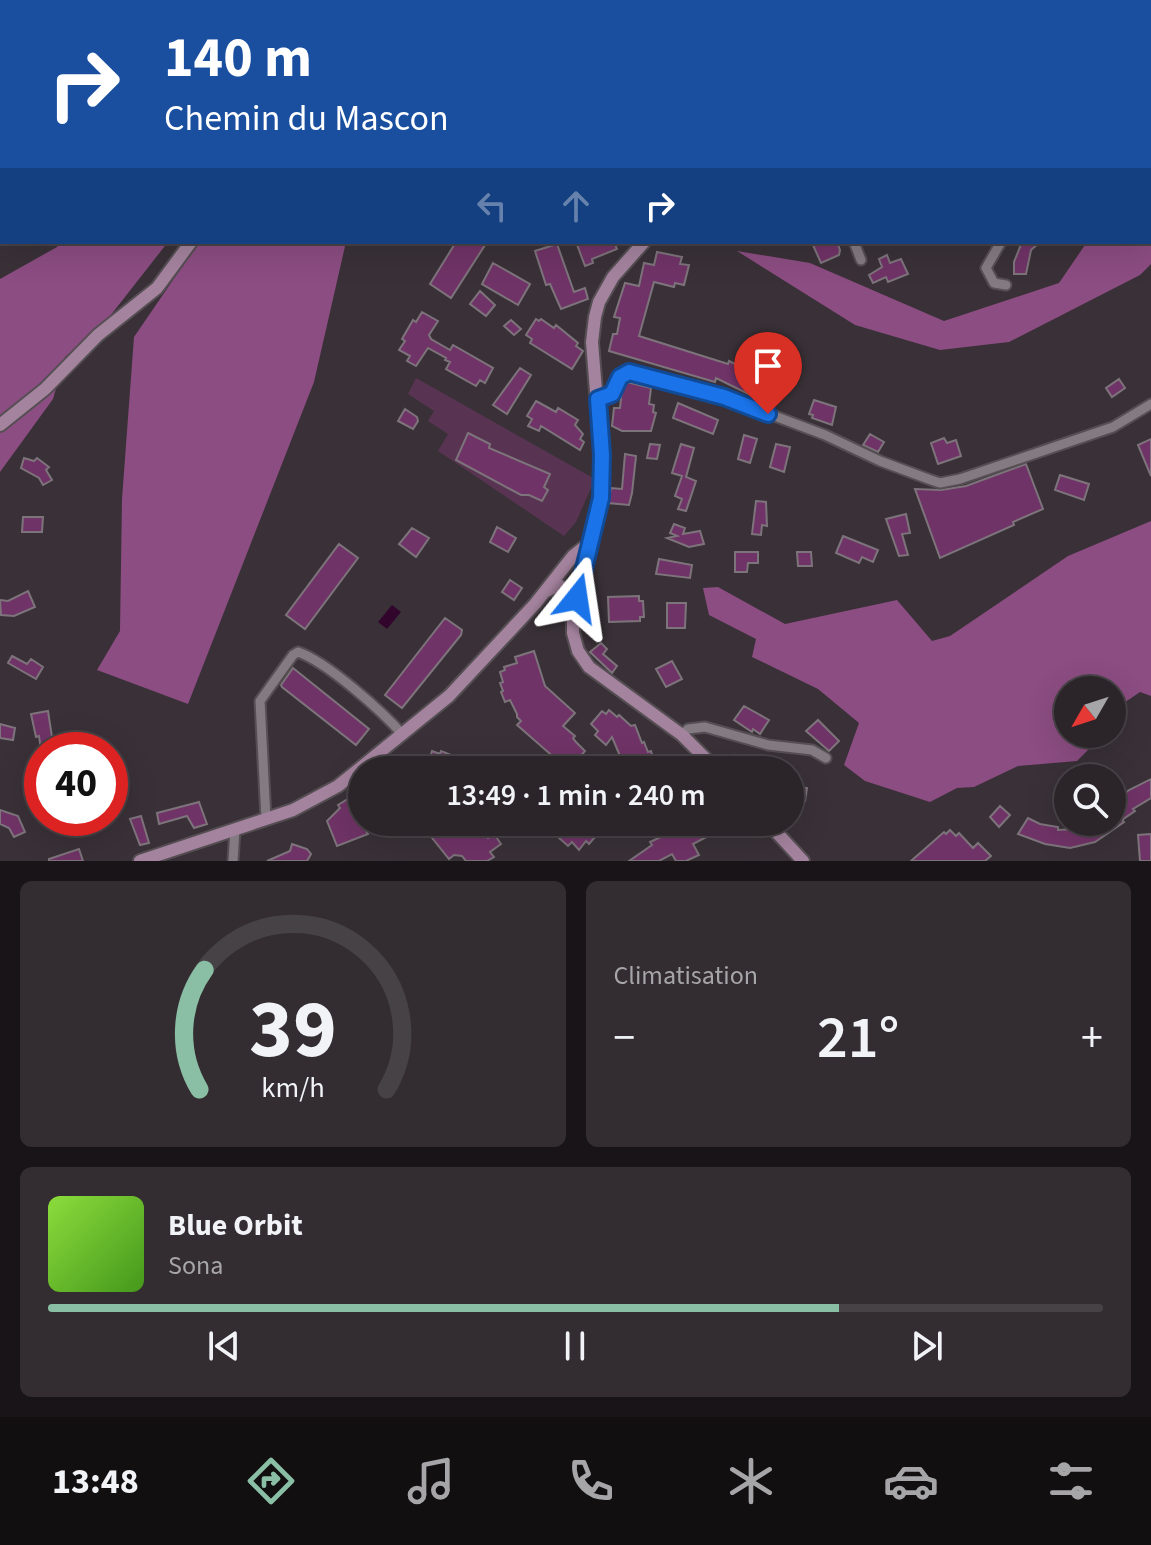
<!DOCTYPE html>
<html lang="fr">
<head>
<meta charset="utf-8">
<style>
	:root { --surface:#2b2529; --page:#332d31; --text:#f1f3f6; --muted:#a6a5a8; --line:#474246; --accent:#8abfa5 }
	body { margin:0; font-family:"Source Sans 3",sans-serif; background:var(--page); color:var(--text); height:100vh; display:flex; flex-direction:column; font-size:30px; white-space:nowrap }
	* { box-sizing:border-box; margin:0 }
	p { font-size:26px; color:var(--muted) }
	.icon { flex:none; width:44px; height:44px; fill:none; stroke:currentColor; stroke-width:2; stroke-linecap:round; stroke-linejoin:round }
	.map { position:relative; height:861px; overflow:hidden }
	.panel { display:flex; flex-direction:column; gap:20px; padding:20px; background:#181417; flex:1 }
	.panel>* { flex:none }
	.top-card { position:absolute; left:0px; top:0px; width:1152px; height:244px; box-shadow:0 8px 32px #0002,0 0 0 2px var(--line); background:#1a4fa0; color:#fff; overflow:hidden }
	.needle { width:52px; rotate:231deg }
	.fabs { position:absolute; left:1054px; top:676px; display:grid; gap:16px }
	.fabs a { display:grid; place-items:center; width:72px; height:72px; border-radius:50%; background:var(--surface); box-shadow:0 8px 32px #0002,0 0 0 2px var(--line); font-size:40px }
	.speed { position:absolute; left:24px; top:732px; display:flex; gap:16px; font-size:40px; font-weight:700; text-align:center }
	.speed>* { display:grid; place-content:center; width:104px; height:104px; border-radius:50%; background:var(--surface); box-shadow:0 8px 32px #0002,0 0 0 2px var(--line); line-height:1 }
	.speed .limit { border:12px solid #d22; background:#fff; color:#111 }
	.pin { position:absolute; display:grid; place-items:center; width:68px; height:68px; color:#fff; margin:-82px -34px; border-radius:50% 50% 50% 0; rotate:-45deg; box-shadow:0 0 8px #0007 }
	.pin .icon { rotate:45deg }
	.me { position:absolute; width:88px; margin:-44px; rotate:15deg; stroke-linejoin:round; filter:drop-shadow(0 0 6px #0008) }
	.turn { display:flex; align-items:center; gap:28px; height:168px; padding:0 32px; font-size:36px }
	.turn .icon { width:104px; height:104px; stroke-width:2.5 }
	.turn b { display:block; font-size:56px; line-height:68px }
	.lanes { display:flex; align-items:center; height:76px; padding:0 32px; background:#0003; justify-content:center; gap:40px; direction:ltr }
	.lanes .off { opacity:.35 }
	.big { font-size:60px; font-weight:600; line-height:1.1 }
	.panel .widget { flex:1; display:flex; flex-direction:column; justify-content:center; gap:12px; min-width:0; padding:0 28px; border-radius:12px; background:var(--page) }
	.panel .dial { align-items:center; gap:0 }
	.dial svg { height:208px; overflow:visible; fill:none; stroke:var(--line); stroke-width:7; stroke-linecap:round; text-anchor:middle }
	.dial text { fill:var(--text); stroke:none }
	.song { display:flex; align-items:center; gap:24px }
	.cover { width:96px; height:96px; border-radius:12px; background:linear-gradient(135deg,hsl(90 70% 55%),hsl(100 70% 35%)) }
	.played { height:8px; border-radius:4px; background:linear-gradient(90deg,var(--accent) 75%,var(--line) 75%) }
	.keys { display:flex; justify-content:space-around; direction:ltr }
	.heat { display:flex; justify-content:space-between; align-items:center; font-size:44px; direction:ltr }
	.panel .tiles { flex:1; display:grid; gap:20px; grid-template-columns:1fr 1fr }
	.widget:last-child { grid-column:span 2 }
	.trip { position:absolute; left:348px; top:756px; width:456px; height:80px; border-radius:40px; background:var(--surface); box-shadow:0 8px 32px #0002,0 0 0 2px var(--line); font-weight:600; line-height:80px; text-align:center }
	.menu { display:flex; height:128px; justify-content:space-around; align-items:center; background:#110f10; color:var(--muted) }
	.menu .icon { width:56px; height:56px }
	.menu .active { color:var(--accent) }
	.menu b { font-size:36px; color:var(--text) }
	.map>svg:first-child { display:block }
</style>
</head>
<body>
<div class="map">
<svg width="1151" height="861" viewBox="0 0 1151 861">
	<rect width="100%" height="100%" fill="#393137"/>
	<path fill="#583452" d="M416 378 595 479 576 522 564 536 438 451 448 434 428 421 434 411 408 394Z"/>
	<path fill="#8c4d82" d="M333 0H516L330 2Z
		M1151 149V264L1140 275 1009 342 940 350 855 325 737 251 810 263 944 321 1059 283 1087 242H1150Z
		M60 242H168L103 325 65 357 53 399 0 472V279L57 247Z
		M199 242H346L314 382 188 704 97 670 120 631 122 499 134 337Z
		M1151 521V696L1140 692 1121 705 1112 720V690H1068V734H1104L1077 761 1018 766 974 787 957 788 930 802 865 781 844 765 859 723 818 689 752 657 756 639 709 615 703 588 718 587 785 624 897 600 932 641 950 636 1068 556Z"/>
	<path fill="#32052d" d="M392 605 401 612 387 629 378 622Z"/>
	<path fill="#703367" stroke="#7d747b" stroke-width="2" d="M456 242H487L451 298 430 284Z
		M576 242H614L617 249 592 259 593 263 585 266Z
		M820 242H837L840 250 839 255 821 263 813 245Z
		M1022 242H1040L1031 250 1026 274H1014V262Z
		M557 244 574 292 585 288 588 299 561 309 550 284 546 285 535 251Z
		M657 252 682 257 680 264 689 265 684 285 675 283 674 287 654 282 639 336 728 364 729 361 782 387 773 406 716 378 715 382 609 351 613 334H617L620 318 614 317 625 283 639 286 644 263 654 265Z
		M887 255 890 263 901 259 908 274 888 282 886 277 873 283 869 275 882 267 879 259Z
		M493 263 530 284 518 305 482 284Z
		M480 291 495 305 486 316 470 304Z
		M422 312 438 321 429 335 431 339 450 350 453 345 493 368 485 383 480 380 476 386 446 369 450 362 445 360 446 358 428 348 416 366 407 361 410 356 399 350 405 341 402 339 413 320 416 322Z
		M536 319 539 321 541 319 554 328 556 325 578 343 576 346 583 351 572 369 530 343 532 339 526 335Z
		M511 320 521 329 514 335 504 326Z
		M520 368 531 375 507 414 493 405Z
		M1119 379 1125 388 1112 397 1106 388Z
		M627 382 651 388 649 404 654 405 653 412 656 413 651 431H622L612 426 614 408H620L622 388Z
		M814 400 836 407 832 425 812 418 813 415 809 414Z
		M536 401 556 412 558 408 578 420 575 425 583 434 580 439 584 442 580 450 541 426 539 431 528 426 532 419 527 416Z
		M678 403 718 420 713 434 673 418Z
		M405 409 417 417 418 421 413 429 398 421Z
		M468 433 490 444 489 448 550 474 544 487 548 490 542 501 529 495H521L456 460Z
		M870 434 884 442 878 452 863 445Z
		M744 435 757 439 750 463 738 459Z
		M944 438 947 443 956 440 961 456 938 464 931 443Z
		M1151 439V476L1138 445Z
		M650 444 660 445 657 459 647 458Z
		M681 444 694 448 686 477 696 481 686 511 678 509 682 499 675 496 682 476 672 473Z
		M776 444 790 447 784 472 770 467Z
		M625 454 636 456 632 493 629 505 608 503 611 488 622 489Z
		M24 458 34 461 37 458 49 467 46 470 52 480 43 485 39 478 21 468Z
		M1026 464 1043 509 1013 522 1014 525 940 558 915 489 941 490 966 486Z
		M1060 475 1089 484 1084 500 1055 490Z
		M756 501 766 502 767 526 762 525 761 535 752 534Z
		M906 514 910 533 902 534 908 555 899 556 886 519Z
		M23 517H43L42 532H22Z
		M674 524 685 528 683 534 700 531 704 544 689 547 667 538 677 536 670 533Z
		M497 527 516 538 508 552 490 542Z
		M412 528 429 538 416 557 399 544Z
		M843 536 878 550 873 562 862 557 859 563 836 553Z
		M339 544 358 558 305 629 286 615Z
		M735 552H758V563H748L747 572H735Z
		M797 552H811L812 566H798Z
		M659 559 692 565 690 578 656 574Z
		M510 580 522 588 514 600 502 592Z
		M28 591 35 607 14 616 1 615 0 600 8 601Z
		M639 596V601H643L644 617H640V621L609 622 608 597Z
		M667 603H686L685 628H667Z
		M445 618 462 630 461 635 402 708 385 695Z
		M601 643 607 649 603 654 617 666 612 673 590 652Z
		M534 651 545 686 575 713 563 726 575 736 573 738 576 742 585 751 571 767 557 760 517 725 521 721 517 717V714L510 700 505 702 501 692 503 691 500 683 503 682 500 672 505 670 504 667 517 663 515 657Z
		M12 656 27 664 31 659 43 667 36 679 8 663Z
		M672 661 682 679 666 687 656 669Z
		M293 668 369 729 356 745 282 687 281 685Z
		M744 706 769 720 760 734 753 729 752 732 734 720Z
		M609 710 617 717 619 715 631 726 635 725 642 743 644 742 648 752 651 751 654 761 657 760 661 770H632L635 767 632 768 630 761 623 763 612 737 606 745 595 735 598 731 591 724 602 711 606 714Z
		M48 711 54 750H41L39 736 36 737 31 714Z
		M818 720 839 741 829 751 806 731Z
		M0 724 15 728 13 740 0 738Z
		M432 751 440 754 441 751 467 761 465 770H426Z
		M735 755 744 764 738 770H733L726 764Z
		M1151 779V798L1133 809 1135 811 1122 820 1124 822 1095 842 1070 848 1045 844 1018 834 1028 818 1040 824 1058 827V830L1074 829 1096 822H1112V810L1119 805 1116 801 1129 790Z
		M792 786 807 788 805 801 791 799Z
		M362 790V825L368 834 337 846 327 821 340 808 338 805Z
		M199 802 207 824 194 828 187 816 159 824 157 813Z
		M1000 806 1010 815 999 827 990 817Z
		M0 810 18 816 25 832 14 837 9 828 0 824Z
		M141 816 149 843 140 845 130 819Z
		M431 822H474L488 838 494 834 501 844 490 852 494 857 487 861H466L462 856 454 855 449 859 429 834 426 826Z
		M578 822H608L589 844 586 841 579 850 572 842 568 846 559 838 570 824 573 827Z
		M693 822H709L714 833 693 844 699 855 686 861H676L672 854 659 861H629L652 845 650 842Z
		M950 830 956 836 959 833 973 848 978 843 991 856 985 861H911L944 832 946 834Z
		M1151 834V861H1140L1138 835Z
		M292 844 307 849 311 854 307 861H267L290 851Z
		M79 849 83 861H49V859Z"/>
	<g fill="none" stroke-linecap="round" stroke-linejoin="round">
		<defs>
			<path id="street" d="M52 0 53 2
				M0 4 4 0
				M854 242 861 260
				M1001 242 986 268 994 283 1006 285
				M598 399 609 397 620 377 629 372 724 397 825 435 880 461 931 480 940 483 960 479 1113 427 1151 404
				M682 735 688 729 705 727 768 745 812 750 826 758
				M266 819 260 701 293 655 298 652C327 662 382 711 403 735
				M233 861 235 829"/>
			<path id="secondary" d="M295 2V0
				M961 2 963 0
				M644 242 613 277 599 302 595 317 592 342 603 477 598 513 573 615V633L578 651 589 667 682 735 717 770
				M0 425 45 389 98 335 157 288 191 242
				M547 591 559 585 577 598
				M767 822 803 861
				M140 861 293 810 338 786 449 696 535 604 573 556 583 548 590 549"/>
		</defs>
		<use href="#street" stroke="#554e53" stroke-width="13"/>
		<use href="#secondary" stroke="#554e53" stroke-width="16"/>
		<use href="#street" stroke="#847b82" stroke-width="9"/>
		<use href="#secondary" stroke="#a4839e" stroke-width="12"/>
	</g>
	<g fill="none" stroke-linecap="round" stroke-linejoin="round">
		<defs>
			<path id="route" d="M577 598 601 498 602 455 598 399 612 394 620 377 629 372 724 397 768 414"/>
		</defs>
		<use href="#route" stroke="#114b97" stroke-width="20"/>
		<use href="#route" stroke="#1a73e8" stroke-width="14"/>
	</g>
</svg>
<div class="fabs">
<a><svg class="needle" viewBox="-14 -14 28 28"><path d="M0-13l5 13h-10z" fill="#e53935"/><path d="M0 13l5-13h-10z" fill="#a6a5a8"/></svg></a>
<a><svg class="icon" aria-label="search" viewBox="0 0 24 24"><circle cx="10" cy="10" r="6"/><path d="M15 15l6 6"/></svg></a>
</div>
<div class="speed"><div class="limit">40</div></div>
<div class="pin" style="left:768px;top:414px;background:#d93025"><svg class="icon" aria-label="arrive" viewBox="0 0 24 24"><path d="M6 21V4h12l-3 4 3 4H6"/></svg></div>
<svg class="me" style="left:577px;top:598px" viewBox="-20 -20 40 40"><path d="M0-17L14 15 0 8-14 15z" fill="#1a73e8" stroke="#fff" stroke-width="4"/></svg>
<div class="trip">13:49 · 1 min · 240 m</div>
<div class="top-card">
<div class="turn"><svg class="icon" aria-label="right" viewBox="0 0 24 24"><path d="M7 20v-9h11M14 6l5 5-5 5"/></svg><div><b>140 m</b>Chemin du Mascon</div></div>
<div class="lanes"><svg class="icon off" aria-label="left" viewBox="0 0 24 24"><path d="M17 20v-9H6M10 6l-5 5 5 5"/></svg><svg class="icon off" aria-label="ahead" viewBox="0 0 24 24"><path d="M12 20V5M6 11l6-6 6 6"/></svg><svg class="icon" aria-label="right" viewBox="0 0 24 24"><path d="M7 20v-9h11M14 6l5 5-5 5"/></svg></div>
</div>
</div>
<section class="panel">
<div class="tiles">
<div class="widget dial"><svg viewBox="0 0 100 80">
<path d="M14 69A42 42 0 1 1 86 69"/>
<path d="M14 69A42 42 0 0 1 16 23" stroke="#8abfa5"/>
<text x="50" y="56" font-size="32" font-weight="700">39</text>
<text x="50" y="72" font-size="11">km/h</text>
</svg></div>
<div class="widget"><p>Climatisation</p>
<div class="heat"><a>−</a><b class="big">21°</b><a>+</a></div>
</div>
<div class="widget">
<div class="song"><i class="cover"></i><div><b>Blue Orbit</b><p>Sona</p></div></div>
<div class="played"></div>
<div class="keys"><svg class="icon" aria-label="previous" viewBox="0 0 24 24"><path d="M18 5L8 12l10 7zM5 5v14"/></svg><svg class="icon" aria-label="pause" viewBox="0 0 24 24"><path d="M8 5v14M16 5v14"/></svg><svg class="icon" aria-label="next" viewBox="0 0 24 24"><path d="M6 5l10 7-10 7zM19 5v14"/></svg></div>
</div>
</div>
</section>
<nav class="menu">
<b>13:48</b>
<svg class="icon active" aria-label="directions" viewBox="0 0 24 24"><path d="M12 3l9 9-9 9-9-9zM9 14v-3h6M13 9l2 2-2 2"/></svg>
<svg class="icon" aria-label="music" viewBox="0 0 24 24"><path d="M9 18V5l10-2v13"/><circle cx="6" cy="18" r="3"/><circle cx="16" cy="16" r="3"/></svg>
<svg class="icon" aria-label="phone" viewBox="0 0 24 24"><path d="M5 4h4l2 5-3 2q2 4 5 5l2-3 5 2v4C11 20 4 13 5 4z"/></svg>
<svg class="icon" aria-label="climate" viewBox="0 0 24 24"><path d="M12 3v18M4 7l16 10M4 17L20 7"/></svg>
<svg class="icon" aria-label="car" viewBox="0 0 24 24"><path d="M5 17H2v-5l4-1 3-4h7l3 4 3 1v5h-3M9 17h6M6 11h13"/><circle cx="7" cy="17" r="2"/><circle cx="17" cy="17" r="2"/></svg>
<svg class="icon" aria-label="filters" viewBox="0 0 24 24"><path d="M4 7h16M4 17h16"/><circle cx="9" cy="7" r="2"/><circle cx="15" cy="17" r="2"/></svg>
</nav>
</body>
</html>
